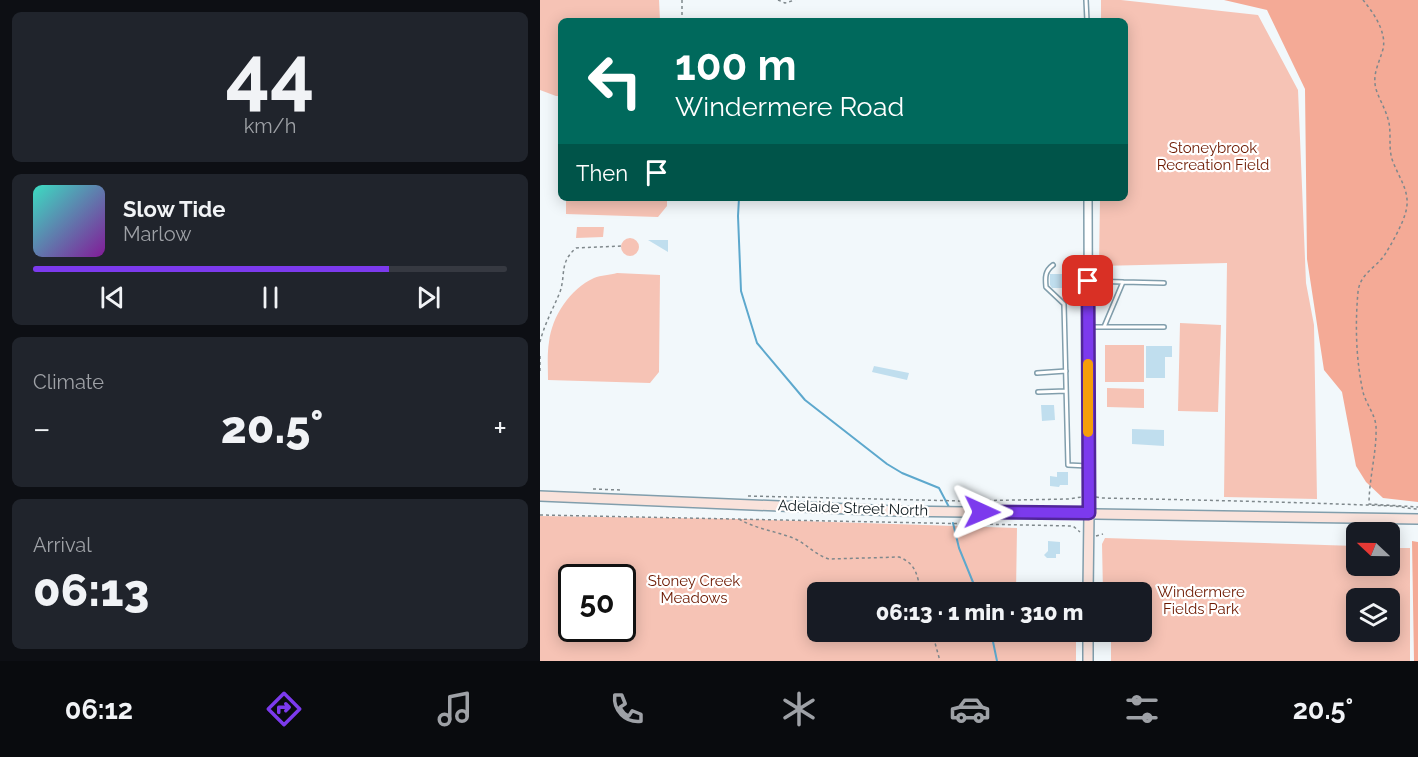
<!DOCTYPE html>
<html lang="en">
<head>
<meta charset="utf-8">
<style>
	:root { --surface:#171b24; --page:#20242c; --text:#f1f3f6; --muted:#9ea1a6; --line:#363941; --accent:#7c3aed }
	body { margin:0; font-family:Raleway,sans-serif; background:var(--page); color:var(--text); height:100vh; display:flex; flex-direction:column; font-size:22px; white-space:nowrap }
	* { box-sizing:border-box; margin:0 }
	p { font-size:20px; color:var(--muted) }
	.icon { flex:none; width:33px; height:33px; fill:none; stroke:currentColor; stroke-width:2; stroke-linecap:round; stroke-linejoin:round }
	.map { position:relative; flex:1; overflow:hidden }
	.drawer { display:flex; flex-direction:column; gap:12px; padding:12px; background:#0d0f14; width:540px }
	.drawer>* { flex:none }
	.guide { position:absolute; left:18px; top:18px; width:570px; height:183px; border-radius:9px; box-shadow:0 3px 15px #0003; background:#00695c; color:#fff; overflow:hidden }
	.needle { width:39px; rotate:292deg }
	.fabs { position:absolute; left:806px; top:522px; display:grid; gap:12px }
	.fabs a { display:grid; place-items:center; width:54px; height:54px; border-radius:9px; background:var(--surface); box-shadow:0 3px 15px #0003; font-size:30px }
	.speed { position:absolute; left:18px; top:564px; display:flex; gap:12px; font-size:30px; font-weight:700; text-align:center }
	.speed>* { display:grid; place-content:center; width:78px; height:78px; border-radius:50%; background:var(--surface); box-shadow:0 3px 15px #0003; line-height:1 }
	.speed .limit { border:3px solid #111; border-radius:9px; background:#fff; color:#111 }
	.pin { position:absolute; display:grid; place-items:center; width:51px; height:51px; color:#fff; margin:-26px; border-radius:12px; box-shadow:0 3px 9px #0006 }
	.me { position:absolute; width:66px; margin:-33px; rotate:91deg; stroke-linejoin:round; filter:drop-shadow(0 0 4px #0008) }
	.turn { display:flex; align-items:center; gap:21px; height:126px; padding:0 18px; font-size:27px }
	.turn .icon { width:78px; height:78px; stroke-width:2.5 }
	.turn b { display:block; font-size:42px; line-height:51px }
	.then { display:flex; align-items:center; height:57px; padding:0 18px; background:#0003; gap:12px; font-size:22px }
	.big { font-size:45px; font-weight:800; line-height:1.1 }
	.drawer .tile { flex:1; display:flex; flex-direction:column; justify-content:center; gap:9px; min-width:0; padding:0 21px; border-radius:9px; background:var(--page) }
	.drawer .dial { align-items:center; gap:0 }
	.dial b { font-size:78px; line-height:1 }
	.song { display:flex; align-items:center; gap:18px }
	.cover { width:72px; height:72px; border-radius:9px; background:linear-gradient(135deg,hsl(170 70% 55%),hsl(290 70% 35%)) }
	.played { height:6px; border-radius:3px; background:linear-gradient(90deg,var(--accent) 75%,var(--line) 75%) }
	.keys { display:flex; justify-content:space-around; direction:ltr }
	.heat { display:flex; justify-content:space-between; align-items:center; font-size:33px; direction:ltr }
	.trip { position:absolute; left:267px; top:582px; width:345px; height:60px; border-radius:9px; background:var(--surface); box-shadow:0 3px 15px #0003; font-weight:800; line-height:60px; text-align:center }
	.tab-bar { display:flex; height:96px; justify-content:space-around; align-items:center; background:#090b0e; color:var(--muted) }
	.tab-bar .icon { width:42px; height:42px }
	.tab-bar .selected { color:var(--accent) }
	.tab-bar b { font-size:27px; color:var(--text) }
	main { display:flex; flex:1; min-height:0 }
	.map>svg:first-child { display:block }
</style>
</head>
<body>
<main>
<section class="drawer">
<div class="tile dial"><b>44</b><p>km/h</p></div>
<div class="tile">
<div class="song"><i class="cover"></i><div><b>Slow Tide</b><p>Marlow</p></div></div>
<div class="played"></div>
<div class="keys"><svg class="icon" aria-label="previous" viewBox="0 0 24 24"><path d="M18 5L8 12l10 7zM5 5v14"/></svg><svg class="icon" aria-label="pause" viewBox="0 0 24 24"><path d="M8 5v14M16 5v14"/></svg><svg class="icon" aria-label="next" viewBox="0 0 24 24"><path d="M6 5l10 7-10 7zM19 5v14"/></svg></div>
</div>
<div class="tile"><p>Climate</p>
<div class="heat"><a>−</a><b class="big">20.5°</b><a>+</a></div>
</div>
<div class="tile"><p>Arrival</p><b class="big">06:13</b></div>
</section>
<div class="map">
<svg width="878" height="661" viewBox="0 0 878 661">
	<rect width="100%" height="100%" fill="#f2f8fb"/>
	<path fill="#f6c3b5" fill-rule="evenodd" d="M0 0H119L120 21H21V96H16L0 90Z
		M561 0H581L718 15 758 90 766 283 774 325 777 499 684 497 687 263 559 266 560 198H585V21H561Z
		M26 198H127V206L118 217 26 214Z
		M37 227H64L63 237 36 238Z
		M81 247a9 9 0 1 1 18 0a9 9 0 1 1-18 0Z
		M77 273 120 275 119 372 110 383 8 380C8 367 7 354 9 342 12 316 30 289 54 278 61 275 70 275 77 273Z
		M640 323 681 325 678 412 638 411Z
		M565 345H604V382H565Z
		M567 388 604 389V408L567 407Z
		M0 516 197 519 477 528 476 592H278V632H487L536 637V661H0ZM32 578H82V628H32Z
		M565 538 816 546V566H849V548H870V661H571V632H602V592H563L562 544ZM816 598H849V632H816Z"/>
	<path fill="#f4aa96" d="M684 0H878V502L843 498 826 482 816 466 802 392 784 370 767 259 765 89 727 10Z
		M872 541 878 542V661H874Z"/>
	<g fill="none" stroke-linecap="round" stroke-linejoin="round">
		<path stroke="#5da8cd" stroke-width="2" d="M199 198 198 216 201 291 217 343 265 400 347 464 362 473 399 488 410 509
			M413 523 419 548 437 592
			M451 632 457 661"/>
	</g>
	<path fill="#c0deee" d="M108 240H128V252Z
		M510 274H529L530 288H512L510 285Z
		M606 346H632V357H625V378H606Z
		M334 366 369 373 367 380 332 372Z
		M501 405H514L515 420 502 421Z
		M592 429 624 430V446L592 444Z
		M517 472H528V485H520L519 487 510 486V476L517 477Z
		M508 541 520 542V554H516V558H507L504 555 508 551Z"/>
	<g fill="none" stroke-linecap="round" stroke-linejoin="round">
		<defs>
			<path id="lane" d="M546 0 547 21
				M513 265C505 271 505 277 506 287L524 304 528 465 548 466
				M550 281 583 282 564 327
				M583 282 624 283
				M550 327H624
				M497 373 526 371
				M498 392 526 391"/>
			<path id="street" d="M548 198 549 513"/>
			<path id="secondary" d="M0 496 356 511 878 519
				M548 592 549 513
				M548 661V632"/>
		</defs>
		<use href="#lane" stroke="#819eac" stroke-width="6"/>
		<use href="#street" stroke="#819eac" stroke-width="10"/>
		<use href="#secondary" stroke="#819eac" stroke-width="12"/>
		<path stroke="#7f888c" stroke-width="1.5" stroke-dasharray="3 3" stroke-linecap="butt" d="M238 0 245 3 255 0
			M823 0C833 12 847 32 843 49 839 64 832 74 836 89 839 99 845 108 848 119 852 132 848 146 852 159 858 177 871 191 866 211 862 226 852 243 844 256 834 269 820 274 818 292 815 325 816 360 823 392 826 404 835 414 836 426 837 452 829 478 829 504L878 507
			M142 21V0
			M0 342C4 325 13 309 20 292 26 274 19 263 36 248L81 246
			M0 356V373
			M53 489 81 490
			M208 496 423 501 528 499 542 497
			M556 497 561 498C658 500 754 502 851 506 860 506 869 509 878 509
			M0 515 533 526 540 532
			M199 519C216 529 235 531 253 538 266 543 275 555 289 559L359 557C377 564 377 576 381 592
			M556 536 563 534
			M392 632 400 661"/>
		<use href="#lane" stroke="#fff" stroke-width="3"/>
		<use href="#street" stroke="#fff" stroke-width="7"/>
		<use href="#secondary" stroke="#f9e2db" stroke-width="9"/>
	</g>
	<g fill="none" stroke-linecap="round" stroke-linejoin="round">
		<defs>
			<path id="route" d="M442 512 549 513 548 281"/>
		</defs>
		<use href="#route" stroke="#51269a" stroke-width="15"/>
		<use href="#route" stroke="#7c3aed" stroke-width="10"/>
		<path stroke="#f59e0b" stroke-width="10" d="M548 364V432"/>
	</g>
	<g text-anchor="middle" stroke-width="4.5" stroke-linejoin="round" paint-order="stroke">
		<g font-size="15" fill="#6d1901" stroke="#fff">
			<text x="673" y="153">Stoneybrook<tspan x="673" dy="17">Recreation Field</tspan></text>
			<text x="154" y="586">Stoney Creek<tspan x="154" dy="17">Meadows</tspan></text>
			<text x="661" y="597">Windermere<tspan x="661" dy="17">Fields Park</tspan></text>
		</g>
		<g font-size="15" fill="#111d22" stroke="#fff">
			<text transform="translate(313 508) rotate(2)" y="5">Adelaide Street North</text>
		</g>
	</g>
</svg>
<div class="fabs">
<a><svg class="needle" viewBox="-14 -14 28 28"><path d="M0-13l5 13h-10z" fill="#e53935"/><path d="M0 13l5-13h-10z" fill="#9ea1a6"/></svg></a>
<a><svg class="icon" aria-label="layers" viewBox="0 0 24 24"><path d="M12 4l9 5-9 5-9-5zM3 14l9 5 9-5"/></svg></a>
</div>
<div class="speed"><div class="limit">50</div></div>
<div class="pin" style="left:548px;top:281px;background:#d93025"><svg class="icon" aria-label="arrive" viewBox="0 0 24 24"><path d="M6 21V4h12l-3 4 3 4H6"/></svg></div>
<svg class="me" style="left:442px;top:512px" viewBox="-20 -20 40 40"><path d="M0-17L14 15 0 8-14 15z" fill="#7c3aed" stroke="#fff" stroke-width="4"/></svg>
<div class="trip">06:13 · 1 min · 310 m</div>
<div class="guide">
<div class="turn"><svg class="icon" aria-label="left" viewBox="0 0 24 24"><path d="M17 20v-9H6M10 6l-5 5 5 5"/></svg><div><b>100 m</b>Windermere Road</div></div>
<div class="then">Then<svg class="icon" aria-label="arrive" viewBox="0 0 24 24"><path d="M6 21V4h12l-3 4 3 4H6"/></svg></div>
</div>
</div>
</main>
<nav class="tab-bar">
<b>06:12</b>
<svg class="icon selected" aria-label="directions" viewBox="0 0 24 24"><path d="M12 3l9 9-9 9-9-9zM9 14v-3h6M13 9l2 2-2 2"/></svg>
<svg class="icon" aria-label="music" viewBox="0 0 24 24"><path d="M9 18V5l10-2v13"/><circle cx="6" cy="18" r="3"/><circle cx="16" cy="16" r="3"/></svg>
<svg class="icon" aria-label="phone" viewBox="0 0 24 24"><path d="M5 4h4l2 5-3 2q2 4 5 5l2-3 5 2v4C11 20 4 13 5 4z"/></svg>
<svg class="icon" aria-label="climate" viewBox="0 0 24 24"><path d="M12 3v18M4 7l16 10M4 17L20 7"/></svg>
<svg class="icon" aria-label="car" viewBox="0 0 24 24"><path d="M5 17H2v-5l4-1 3-4h7l3 4 3 1v5h-3M9 17h6M6 11h13"/><circle cx="7" cy="17" r="2"/><circle cx="17" cy="17" r="2"/></svg>
<svg class="icon" aria-label="filters" viewBox="0 0 24 24"><path d="M4 7h16M4 17h16"/><circle cx="9" cy="7" r="2"/><circle cx="15" cy="17" r="2"/></svg>
<b>20.5°</b>
</nav>
</body>
</html>
